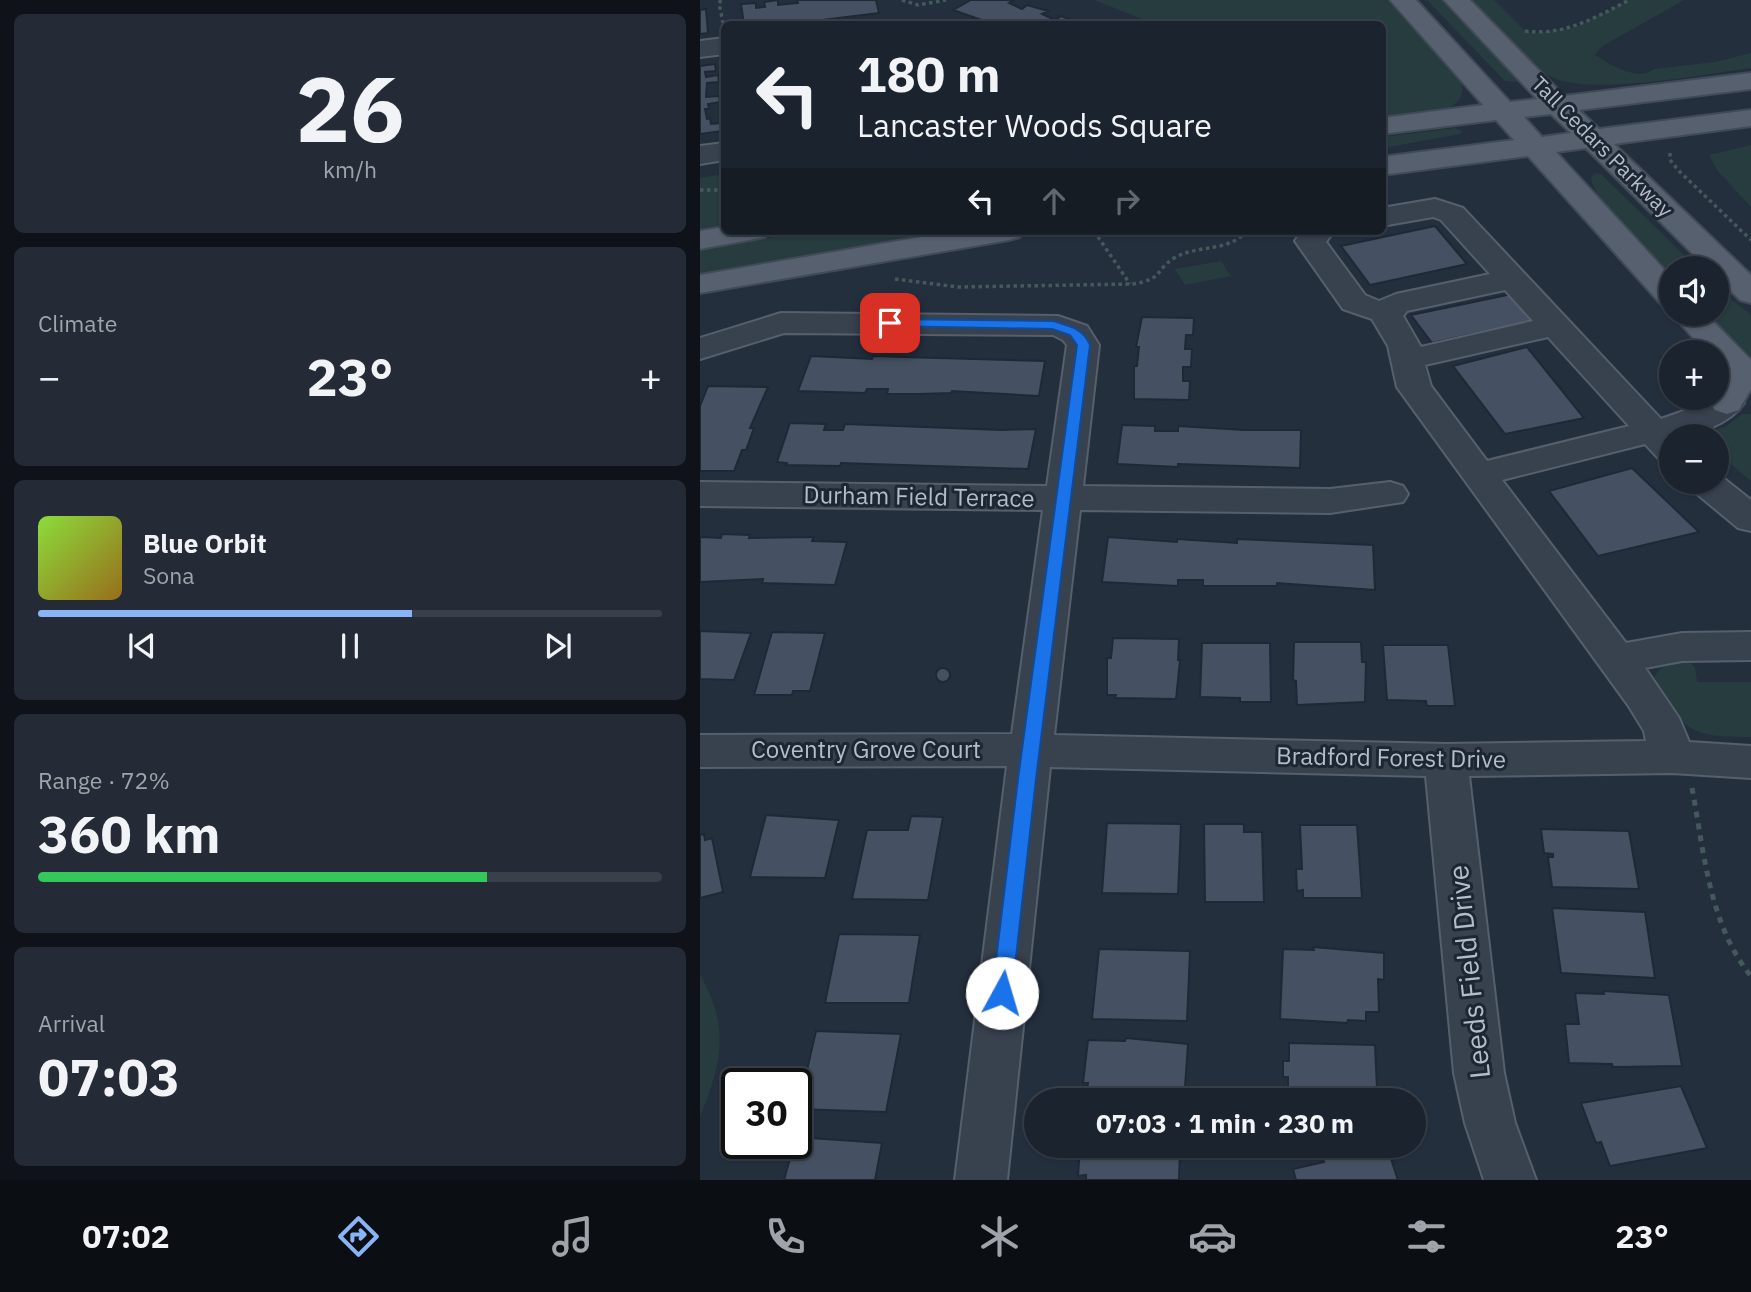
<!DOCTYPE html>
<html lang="en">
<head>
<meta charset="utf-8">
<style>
	:root { --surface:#1b232e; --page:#242b36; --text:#f1f3f6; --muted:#a0a4aa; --line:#39404a; --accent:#8ab4f8 }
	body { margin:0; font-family:"IBM Plex Sans",sans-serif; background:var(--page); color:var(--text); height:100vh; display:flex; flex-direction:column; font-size:26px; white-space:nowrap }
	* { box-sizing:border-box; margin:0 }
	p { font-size:23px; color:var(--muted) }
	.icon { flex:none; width:38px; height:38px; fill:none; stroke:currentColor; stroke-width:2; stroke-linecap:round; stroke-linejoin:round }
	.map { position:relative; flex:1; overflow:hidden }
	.panel { display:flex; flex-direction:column; gap:14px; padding:14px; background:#0f1319; width:700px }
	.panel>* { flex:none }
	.hud { position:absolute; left:21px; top:21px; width:665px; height:214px; border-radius:10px; box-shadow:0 2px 5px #0004,0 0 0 2px var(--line); background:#1b232e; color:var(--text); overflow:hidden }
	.tools { position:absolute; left:959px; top:256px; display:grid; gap:14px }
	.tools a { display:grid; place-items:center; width:70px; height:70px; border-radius:50%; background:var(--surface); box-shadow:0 2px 5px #0004,0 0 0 2px var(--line); font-size:35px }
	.speed { position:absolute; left:21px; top:1068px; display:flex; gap:14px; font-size:35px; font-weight:700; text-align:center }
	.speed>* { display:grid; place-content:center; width:91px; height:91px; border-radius:50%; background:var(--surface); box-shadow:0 2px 5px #0004,0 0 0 2px var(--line); line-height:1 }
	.speed .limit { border:4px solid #111; border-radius:10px; background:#fff; color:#111 }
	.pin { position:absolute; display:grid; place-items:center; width:60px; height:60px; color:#fff; margin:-30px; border-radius:14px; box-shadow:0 4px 10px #0006 }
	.me { position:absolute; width:77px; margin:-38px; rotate:6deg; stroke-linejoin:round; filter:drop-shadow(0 0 5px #0008) }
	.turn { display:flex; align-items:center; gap:24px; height:147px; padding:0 21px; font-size:32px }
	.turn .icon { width:91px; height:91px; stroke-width:2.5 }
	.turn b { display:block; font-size:49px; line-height:60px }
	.lanes { display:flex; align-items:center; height:66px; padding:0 21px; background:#0003; justify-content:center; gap:35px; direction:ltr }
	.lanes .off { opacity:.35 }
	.big { font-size:52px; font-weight:800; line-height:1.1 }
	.panel .tile { flex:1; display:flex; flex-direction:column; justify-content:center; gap:10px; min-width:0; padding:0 24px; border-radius:10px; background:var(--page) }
	.panel .dial { align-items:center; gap:0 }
	.dial b { font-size:91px; line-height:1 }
	.song { display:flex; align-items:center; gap:21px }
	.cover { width:84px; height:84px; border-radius:10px; background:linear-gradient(135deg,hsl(90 70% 55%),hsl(40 70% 35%)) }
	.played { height:7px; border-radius:4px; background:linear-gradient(90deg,var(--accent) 60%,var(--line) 60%) }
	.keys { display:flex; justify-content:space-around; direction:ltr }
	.heat { display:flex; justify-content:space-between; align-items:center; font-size:38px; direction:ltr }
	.charge { height:10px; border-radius:5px; background:linear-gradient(90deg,#34c759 72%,var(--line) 0) }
	.trip { position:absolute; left:324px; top:1088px; width:402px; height:70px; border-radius:35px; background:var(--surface); box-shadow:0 2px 5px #0004,0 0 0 2px var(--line); font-weight:800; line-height:70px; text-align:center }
	.tabs { display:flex; height:112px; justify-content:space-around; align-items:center; background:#0b0e12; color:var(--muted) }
	.tabs .icon { width:49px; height:49px }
	.tabs .on { color:var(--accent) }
	.tabs b { font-size:32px; color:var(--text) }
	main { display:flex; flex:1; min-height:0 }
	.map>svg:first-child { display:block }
</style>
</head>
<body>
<main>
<section class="panel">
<div class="tile dial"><b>26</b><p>km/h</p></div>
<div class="tile"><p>Climate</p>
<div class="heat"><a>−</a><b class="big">23°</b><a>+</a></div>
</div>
<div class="tile">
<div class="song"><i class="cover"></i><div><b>Blue Orbit</b><p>Sona</p></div></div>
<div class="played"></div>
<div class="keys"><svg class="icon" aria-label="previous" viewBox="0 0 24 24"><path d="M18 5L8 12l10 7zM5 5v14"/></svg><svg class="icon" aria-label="pause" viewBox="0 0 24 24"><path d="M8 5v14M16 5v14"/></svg><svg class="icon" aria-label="next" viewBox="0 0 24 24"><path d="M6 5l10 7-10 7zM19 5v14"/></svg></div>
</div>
<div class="tile"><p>Range · 72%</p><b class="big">360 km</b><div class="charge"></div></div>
<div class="tile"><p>Arrival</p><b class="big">07:03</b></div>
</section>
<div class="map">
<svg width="1051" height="1180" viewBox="0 0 1051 1180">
	<rect width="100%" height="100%" fill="#242f3e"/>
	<path fill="#263c3f" d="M394 0H687L761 81C772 118 706 116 683 119L682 24H455Z
		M727 0H742L819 82 805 81Z
		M770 0H794L825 31 835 33 876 27 929 0H984L901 47 895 55C911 65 938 82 954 69L1015 62 1051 53V68C1005 74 884 98 848 75 823 60 791 22 770 0Z
		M755 128 762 131 760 134 683 148V137Z
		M1051 145V207L1017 170 1009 155Z
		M895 173 901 174 997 268H971V280C950 257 897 208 891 178Z
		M24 174V229L0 233V178Z
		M108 231H263L0 276V250Z
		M521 261 531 276 485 285 475 269Z
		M1017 288 1051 315V359L1035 347 1002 313H1017Z
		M1042 414H1051V481L1017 452V436H995L1025 427Z
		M977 661H988L995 667 997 682H1051V737C992 737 983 732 953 680 958 668 965 665 977 661Z
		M0 974C30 1028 22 1062 0 1117Z"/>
	<path fill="#455162" stroke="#1f2835" stroke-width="2" d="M78 0V5L98 3 97 0H176L179 13 90 24H44L41 4 56 3V8L65 7 64 2Z
		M271 0H314L309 3 322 9 327 5 348 11 342 14 355 20 361 16 372 20 368 22 373 24 379 21 391 24H293L253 10Z
		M6 9 8 33 0 34V10Z
		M15 64 16 71 5 72 6 77 18 75 19 82 7 83 6 97 19 96 20 102 8 104 9 109H5L7 119 10 118 11 124 21 123 22 131 0 134V66Z
		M735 226 767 264 670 285 641 246Z
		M812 294 835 320 732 343 711 315Z
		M442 317 494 318 493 335H486L485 349H492L491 367H483V381H490L489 400 434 399V366H437L439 347H436Z
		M827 347 884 418 805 434 753 366Z
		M111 356 172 359 173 356 202 357 345 361 339 396 252 391 251 393 219 394H187L188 389H167L165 393 98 391Z
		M8 386 68 387 50 428H54L46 450H42L34 471H0V406Z
		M90 423 126 424 124 430H143L145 424 301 430 336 429 328 469 141 463 140 466 86 465 87 463 77 462Z
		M422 425 455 426V431H478V426L544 430H601L600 468 478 464V467L417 464Z
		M932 468 999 532 898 556 849 491Z
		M22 534 50 535 49 538 114 537 112 541 147 542 135 585 62 583 63 579 0 582V537L21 538Z
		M408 537 477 542V539L537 543V539L673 545 675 590 577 583V586H503V580H478V586L402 582Z
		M0 631 51 633 34 680 0 679Z
		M72 632 125 633 110 691H93L92 695H54Z
		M413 638 479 639 478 660H480L476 699 415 698 416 695H407V658H411Z
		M594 642H661L662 662H666L665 702 597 705 596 681 593 680Z
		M502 643H570L571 702H540V698L500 697Z
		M683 645H748L755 706H727L726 701 687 700Z
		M236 675a7 7 0 1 1 14 0a7 7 0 1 1-14 0Z
		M66 815 139 820 125 878 50 877Z
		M211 816 243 817 228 900 152 899 167 830H208Z
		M407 823 481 824 478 894 402 893Z
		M504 824H544V832H562L564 902H505Z
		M600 825H657L662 898H603V890L597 891 596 869H602Z
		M841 829 929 831 939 889 852 887 848 857H853V854L844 853Z
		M4 834 5 840 12 838 23 892 0 898V835Z
		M852 908 945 912 955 978 861 973Z
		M139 934 220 935 209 1003H125Z
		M613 947 684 953V980L678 979 679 1012H666V1021L648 1020 647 1023 580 1019 583 949 614 950Z
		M399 949 490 951 487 1021 392 1019Z
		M903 991 969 995 982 1066 913 1067 912 1064 869 1063 865 1024H879L875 993 904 994Z
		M116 1031 201 1034 186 1112 98 1109Z
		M426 1038 488 1044 484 1101H385L388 1083H383L388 1040 425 1041Z
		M589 1043 675 1045 677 1088 687 1089V1101H588V1077H583V1061H589Z
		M981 1086 1007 1148 910 1166 901 1142 896 1143 881 1103Z
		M96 1137 182 1143 175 1180H84Z
		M380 1146 480 1147 479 1180H386V1175L378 1176Z
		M688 1150 698 1180H596L593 1169 624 1162 622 1157 651 1151 652 1158Z"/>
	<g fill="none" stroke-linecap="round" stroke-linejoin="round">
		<defs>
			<path id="minor" d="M24 38V54L0 57V41Z
				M24 143V160L0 164V146Z
				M735 199 763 208 961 419 1003 404 1017 395 1027 392 1039 396 1044 403C1030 424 996 436 971 436V462L959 459 945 444 802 480 926 643 982 633 1051 632V660L982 661 945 668 979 718 989 742 1051 746V778L972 773 769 776 804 1073 815 1123 836 1180H784L765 1123 754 1073 726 776 350 767 307 1180H255L307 766 0 767V735L312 734 343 510 0 506V482L347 486 367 345 363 340 353 335 84 333 0 359V338L81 313 358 316 387 326 399 345 383 486 630 489 690 482 703 486 708 494 703 502 630 513 380 510 354 735 746 744 946 741 944 731 928 705 697 387 688 346 672 319 643 309 595 241 602 231H634L626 242 665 295 679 301 696 294 790 274 741 220 733 217 682 226V208ZM805 290 833 321 721 347 703 316 707 311ZM848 337 929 426 787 461 731 386 725 365Z
				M1017 473 1051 500V531L1038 528 991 489 986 481H1017Z"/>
			<path id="major" d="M690 0H716L810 102 837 99 744 0H770L864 96 1051 73V89L879 110 899 129 1051 110V126L914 144 1051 275V303L1040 300 1017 277V268H1007L886 148 856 152 971 277V305L960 303 828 156 682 175V157L814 140 796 120 682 134V118L783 105ZM851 114 871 133 842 137 824 117Z
				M24 227V231H69L65 237 0 249V231Z
				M256 231H324L320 237 309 240 0 293V275Z
				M971 313H1005L1051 360V389L1039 410 1027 414 1015 410 1010 403 1013 397H1017L1019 385 1017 352H1006Z"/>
		</defs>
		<use href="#minor" stroke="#565f6c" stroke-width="4"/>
		<use href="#major" stroke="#414a57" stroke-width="4"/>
		<path stroke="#44595c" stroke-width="3.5" stroke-dasharray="3.5 3.5" stroke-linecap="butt" d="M21 0 19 3 23 23
			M202 0 218 5 246 0
			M825 31C864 36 895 18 929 0
			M970 153V160L979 171 1051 240
			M0 190H24
			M394 231 430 284
			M195 279 258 287 433 284C464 279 455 270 474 258 498 244 527 253 547 231"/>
		<path stroke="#44595c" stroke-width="5" stroke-dasharray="6 6" stroke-linecap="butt" d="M992 788C1004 851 1009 925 1051 976"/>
		<use href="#minor" fill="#38414e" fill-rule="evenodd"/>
		<use href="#major" fill="#56606e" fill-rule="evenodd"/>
	</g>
	<path fill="#1a73e8" stroke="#114b97" stroke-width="2" d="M190 319 353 321C370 326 383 328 390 345L336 779 312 993 309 999 302 1002 295 999 292 993 318 779 377 345 370 335 352 329 185 326V320Z"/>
	<g text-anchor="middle" stroke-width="6" stroke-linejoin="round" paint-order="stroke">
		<g font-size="21" fill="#b4bcc9" stroke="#1d2633">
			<text transform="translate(902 147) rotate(45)" y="7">Tall Cedars Parkway</text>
		</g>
		<g font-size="24" fill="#b4bcc9" stroke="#1d2633">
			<text transform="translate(219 497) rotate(1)" y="8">Durham Field Terrace</text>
			<text x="166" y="758">Coventry Grove Court</text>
			<text transform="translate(691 758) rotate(1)" y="8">Bradford Forest Drive</text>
		</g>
		<g font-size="28" fill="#b4bcc9" stroke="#1d2633">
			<text transform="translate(769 972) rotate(-96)" y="10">Leeds Field Drive</text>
		</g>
	</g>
</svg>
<div class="tools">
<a><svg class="icon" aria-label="sound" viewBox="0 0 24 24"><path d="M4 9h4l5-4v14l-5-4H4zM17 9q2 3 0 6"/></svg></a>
<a>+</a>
<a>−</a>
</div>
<div class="speed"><div class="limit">30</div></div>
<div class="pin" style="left:190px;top:323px;background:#d93025"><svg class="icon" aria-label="arrive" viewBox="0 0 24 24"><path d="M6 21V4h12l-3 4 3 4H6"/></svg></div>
<svg class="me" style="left:302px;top:993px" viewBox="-20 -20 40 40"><circle r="19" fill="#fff"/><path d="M0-13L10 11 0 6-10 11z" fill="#1a73e8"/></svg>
<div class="trip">07:03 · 1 min · 230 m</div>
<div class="hud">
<div class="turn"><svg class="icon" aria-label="left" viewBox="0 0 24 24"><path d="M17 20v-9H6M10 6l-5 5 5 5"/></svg><div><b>180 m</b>Lancaster Woods Square</div></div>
<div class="lanes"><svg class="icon" aria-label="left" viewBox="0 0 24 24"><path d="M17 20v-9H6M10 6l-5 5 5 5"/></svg><svg class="icon off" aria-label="ahead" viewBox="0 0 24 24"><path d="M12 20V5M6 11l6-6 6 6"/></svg><svg class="icon off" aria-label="right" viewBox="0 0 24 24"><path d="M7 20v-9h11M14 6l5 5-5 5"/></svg></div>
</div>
</div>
</main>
<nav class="tabs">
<b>07:02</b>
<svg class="icon on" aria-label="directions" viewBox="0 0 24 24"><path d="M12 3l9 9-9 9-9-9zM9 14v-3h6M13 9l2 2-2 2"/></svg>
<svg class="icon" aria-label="music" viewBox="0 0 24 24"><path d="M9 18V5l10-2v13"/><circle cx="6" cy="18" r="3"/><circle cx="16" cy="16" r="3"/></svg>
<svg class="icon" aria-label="phone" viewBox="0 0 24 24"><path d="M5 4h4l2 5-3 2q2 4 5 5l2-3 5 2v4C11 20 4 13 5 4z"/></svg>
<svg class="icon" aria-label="climate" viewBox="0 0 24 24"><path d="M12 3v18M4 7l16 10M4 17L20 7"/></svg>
<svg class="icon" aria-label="car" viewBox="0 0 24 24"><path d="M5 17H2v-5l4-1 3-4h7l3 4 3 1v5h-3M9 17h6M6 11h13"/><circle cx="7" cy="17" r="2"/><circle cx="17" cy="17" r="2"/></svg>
<svg class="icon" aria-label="filters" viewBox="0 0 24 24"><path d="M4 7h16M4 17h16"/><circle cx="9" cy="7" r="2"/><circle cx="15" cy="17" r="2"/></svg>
<b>23°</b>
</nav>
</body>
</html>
